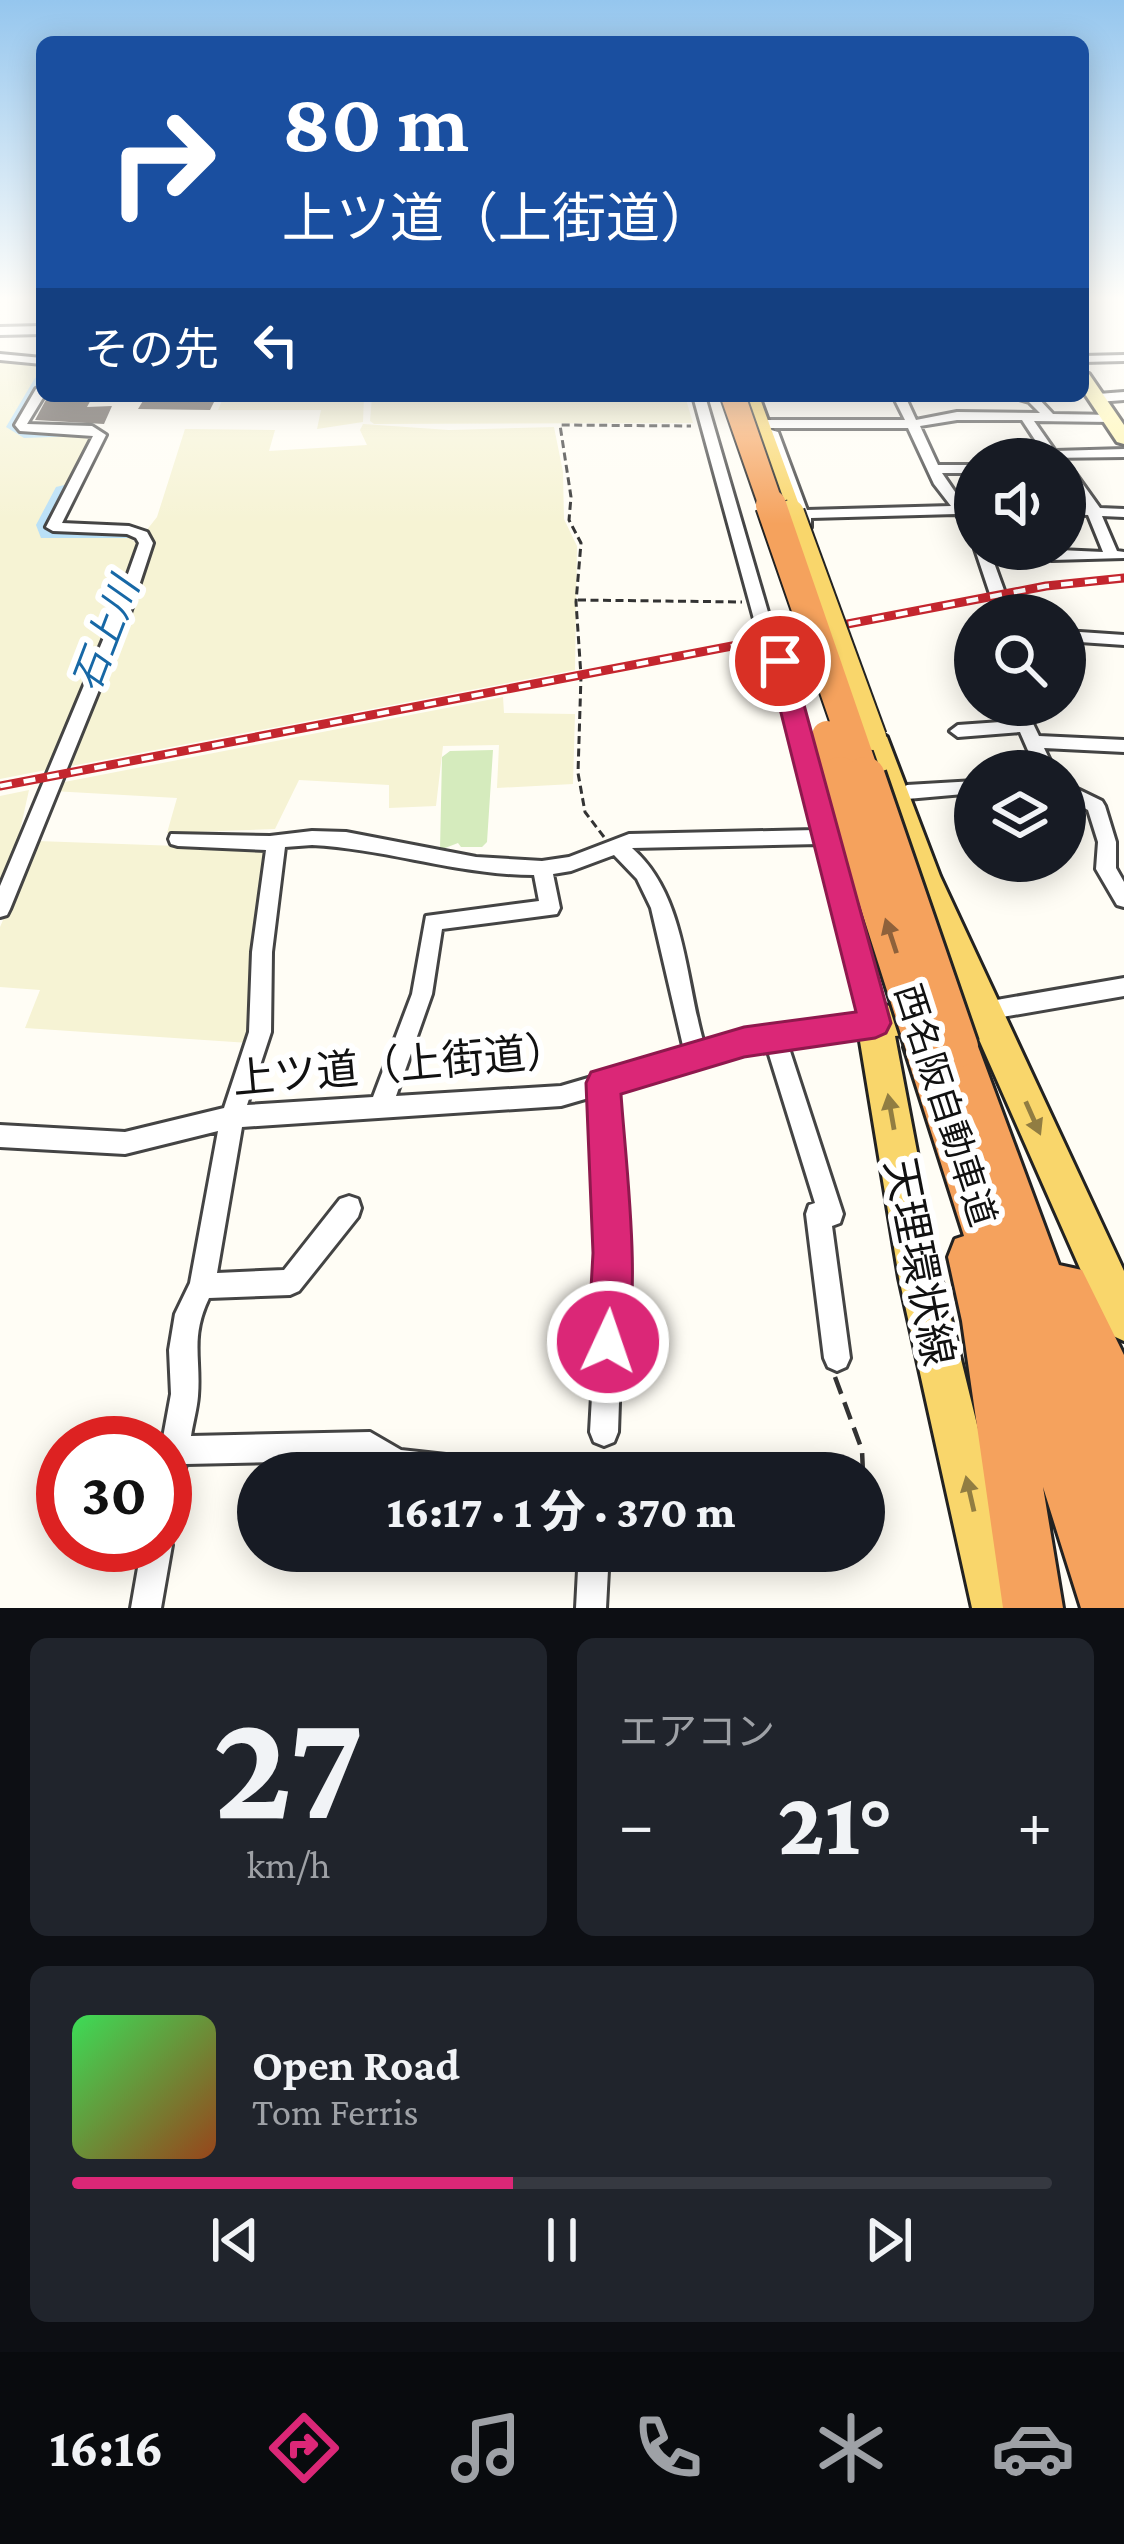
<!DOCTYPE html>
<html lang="ja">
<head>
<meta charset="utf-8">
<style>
	:root { --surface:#171b24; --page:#20242c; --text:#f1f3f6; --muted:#9ea1a6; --line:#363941; --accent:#db2777 }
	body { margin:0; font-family:"Crimson Pro","Noto Sans JP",serif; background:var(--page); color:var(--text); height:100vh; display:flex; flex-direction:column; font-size:45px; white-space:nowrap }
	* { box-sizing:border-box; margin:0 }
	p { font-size:39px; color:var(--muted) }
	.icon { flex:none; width:66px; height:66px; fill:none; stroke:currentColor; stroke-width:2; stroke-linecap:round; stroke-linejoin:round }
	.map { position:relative; height:1608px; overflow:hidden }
	.drawer { display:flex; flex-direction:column; gap:30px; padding:30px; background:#0d0f14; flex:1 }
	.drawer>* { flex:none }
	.hud { position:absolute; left:36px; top:36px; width:1053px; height:366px; border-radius:18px; box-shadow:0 6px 30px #0003; background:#1a4fa0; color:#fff; overflow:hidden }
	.buttons { position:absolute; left:954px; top:438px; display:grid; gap:24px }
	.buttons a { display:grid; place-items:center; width:132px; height:132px; border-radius:50%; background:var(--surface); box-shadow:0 6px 30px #0003; font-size:60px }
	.speed { position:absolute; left:36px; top:1416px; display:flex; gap:24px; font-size:60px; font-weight:700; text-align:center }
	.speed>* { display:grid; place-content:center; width:156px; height:156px; border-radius:50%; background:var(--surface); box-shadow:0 6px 30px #0003; line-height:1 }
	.speed .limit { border:18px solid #d22; background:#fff; color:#111 }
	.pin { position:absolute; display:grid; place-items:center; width:102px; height:102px; color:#fff; margin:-51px; border:6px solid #fff; border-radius:50%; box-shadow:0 3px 12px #0007 }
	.me { position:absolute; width:132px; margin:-66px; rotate:3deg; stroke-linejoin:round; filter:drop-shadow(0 0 9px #0008) }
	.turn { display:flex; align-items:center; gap:42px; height:252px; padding:0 48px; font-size:54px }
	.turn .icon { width:156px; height:156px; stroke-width:2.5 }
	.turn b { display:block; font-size:84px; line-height:102px }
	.then { display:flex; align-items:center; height:114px; padding:0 48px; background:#0003; gap:24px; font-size:45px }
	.big { font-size:90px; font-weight:800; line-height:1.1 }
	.drawer .widget { flex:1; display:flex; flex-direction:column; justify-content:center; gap:18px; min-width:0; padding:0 42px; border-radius:18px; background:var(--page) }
	.drawer .dial { align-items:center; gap:0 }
	.dial b { font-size:156px; line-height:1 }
	.song { display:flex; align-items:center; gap:36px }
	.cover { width:144px; height:144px; border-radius:18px; background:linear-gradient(135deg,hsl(130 70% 55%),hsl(20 70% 35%)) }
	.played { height:12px; border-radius:6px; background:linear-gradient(90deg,var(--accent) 45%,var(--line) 45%) }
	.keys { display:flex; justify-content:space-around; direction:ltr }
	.heat { display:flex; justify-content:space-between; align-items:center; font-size:66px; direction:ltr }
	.drawer .tiles { flex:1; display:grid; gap:30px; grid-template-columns:1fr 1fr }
	.widget:last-child { grid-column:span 2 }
	.trip { position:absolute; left:237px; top:1452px; width:648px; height:120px; border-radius:60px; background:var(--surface); box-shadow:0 6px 30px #0003; font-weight:800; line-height:120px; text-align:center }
	.menu { display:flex; height:192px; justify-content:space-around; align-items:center; background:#090b0e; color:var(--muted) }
	.menu .icon { width:84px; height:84px }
	.menu .selected { color:var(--accent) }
	.menu b { font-size:54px; color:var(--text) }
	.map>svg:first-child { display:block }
</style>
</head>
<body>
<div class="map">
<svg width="1124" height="1608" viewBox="0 0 1124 1608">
	<rect width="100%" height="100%" fill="#fffdf5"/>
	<path fill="#f6f3d4" d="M0 360 42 365V378L13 426 17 431 92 436 44 530 58 535 125 534 137 544 112 617 46 770 0 779Z
		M224 396H364L363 422 317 429 321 410H218Z
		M372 396H685L693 423 374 424 370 421Z
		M363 424 449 430 554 427 563 472 564 519 577 546 575 670 61 768 149 543 146 531 157 517 185 429 275 430 269 451 367 445 360 430Z
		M503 697 504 713 575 714 573 784 497 788 499 745 443 746 436 806 389 808V785L299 780 275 829 167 833 177 798 52 791 54 784Z
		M29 790 11 871 0 894V796Z
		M37 841 264 849V905L249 1043 25 1028 40 990 0 987V927Z"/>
	<path fill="#d5ebbd" d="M493 750 487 842 482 847H461L458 843 440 850 442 757 450 751Z"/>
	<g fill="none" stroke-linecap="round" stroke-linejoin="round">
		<path fill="#b9e0f7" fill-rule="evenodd" d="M42 376 44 396 27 425 72 426 79 428V436L24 438 6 427 35 378Z
			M64 485 75 492 59 526H124L136 533 132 538H41L36 525 56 487Z"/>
	</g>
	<path fill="#5a524d" d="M48 396H93L87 407 112 406 104 424 35 420Z
		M146 396H217L210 410 138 409Z"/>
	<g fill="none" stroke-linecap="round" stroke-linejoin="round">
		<defs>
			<path id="minor" d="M0 354 42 358V364L0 360Z
				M1124 355V361L1083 362V356Z
				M42 386 44 396 27 424 92 426 106 435 62 523 129 526 147 532 153 543 129 616 10 909 7 915 0 917V886L113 616 139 543 136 538 127 534 53 531 46 527 93 436 20 431 15 425 36 389Z
				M1124 392V400L1098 402 1092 398 1098 394Z
				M693 396H705L770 619 767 622H757L754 619Z
				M893 396H905L916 420 957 412 1040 413 1029 402 1009 396 1037 397 1053 414 1115 415V421L1111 422 1034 421 1055 451 1124 449V457L1047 458 1022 420H957L920 426 938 465H975V473H942L975 521V534L970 533 956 514 811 518V527H801L766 432 768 429 778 432 807 510 951 506 934 484 908 428H758L752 424 758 420H905Z
				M1065 465 1070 466 1100 508 1124 509V517L1102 516 1117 551 1124 552V558L1052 560 1037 549 1103 552 1088 515 1065 514V506L1086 507 1065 478Z
				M975 549H989L1013 615H997Z
				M1065 631 1124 635V645L1065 641Z
				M780 656 788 661 886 1023 883 1030 875 1032 788 1045 843 1214 840 1223 832 1226 850 1358 846 1367 837 1371 828 1367 824 1358 806 1214 809 1205 815 1203 767 1048 744 1052 615 1090 624 1253 618 1432 614 1442 604 1446 594 1442 590 1432 600 1253 592 1097 561 1106 242 1127 217 1273 284 1270 340 1199 349 1196 358 1199 361 1208 358 1217 299 1291 290 1295 209 1298C190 1338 201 1357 198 1396 197 1409 193 1423 191 1436L370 1432 401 1450 482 1459 492 1463 496 1473H386L366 1460 186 1464 175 1510 165 1514V1443H162L171 1394 169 1350 175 1314 190 1283 218 1131 125 1154 0 1147V1125L125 1132 224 1108 249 1032 252 952 266 850 178 846 171 844 169 839 171 834 270 836 312 831 346 832 476 857 542 861 569 857 629 834 815 830 772 661ZM819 844 862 1015 744 1032 704 1044C685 980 686 895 632 848ZM312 845C387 849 459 875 534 875L539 901 426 916 412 994 373 1097 247 1105 271 1032 272 952 285 847ZM614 855 637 879 651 908 684 1050 561 1086 396 1096 432 994 442 929 557 914 560 908 553 874 571 871Z
				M1008 705H1024L1039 736 1124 740V752L1044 748 1055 771H1037L1020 732 958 737 950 731 958 725 1015 721Z
				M975 781V793L907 799 898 792 907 785Z
				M1065 783 1102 801 1105 806 1116 842V868L1124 882V907L1117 905 1096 869 1098 842 1088 810 1065 798Z
				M1124 978V996L985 1020 978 1018 974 1011 978 1004 985 1002Z
				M165 1534 172 1545 161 1608H131L142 1545H165Z
				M579 1551H609L606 1608H576Z"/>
			<path id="tertiary" d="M42 326V334L0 335V327Z"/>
			<path id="secondary" d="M1083 373 1089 374 1124 425V444L1117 442 1083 391Z"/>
			<path id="primary" d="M739 396H759L802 513 799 518H783L780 513Z
				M873 727 887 737 940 876 1124 1271V1341L1109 1334 974 1028 895 1036 941 1278 1022 1608H972L899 1278 857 1023 862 1012 875 1007 961 998 908 876 859 737Z"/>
			<path id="motorway" d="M926 1027 942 1035 958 1027 973 1033 1059 1265 1082 1270 1124 1355V1608H1081L1043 1487 1063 1608H1003L962 1321 948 1257 955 1239 964 1236 904 1047 911 1033Z"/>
		</defs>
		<use href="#minor" stroke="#444" stroke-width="6"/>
		<use href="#tertiary" stroke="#444" stroke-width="6"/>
		<use href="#secondary" stroke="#333" stroke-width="6"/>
		<use href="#primary" stroke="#222" stroke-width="6"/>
		<use href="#motorway" stroke="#222" stroke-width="6"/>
		<path stroke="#333" stroke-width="3" stroke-dasharray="8 4.5" stroke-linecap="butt" d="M578 600 742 602
			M604 837 585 812 578 773 581 676 576 602 581 543 569 520 571 497 560 425 691 426"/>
		<path stroke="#333" stroke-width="4.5" stroke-dasharray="18 9" stroke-linecap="butt" d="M835 1377 862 1450 864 1497"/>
		<use href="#minor" fill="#fff" fill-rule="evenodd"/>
		<use href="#tertiary" fill="#fff" fill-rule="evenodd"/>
		<use href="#secondary" fill="#fff6b0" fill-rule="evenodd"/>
		<use href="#primary" fill="#f9d66b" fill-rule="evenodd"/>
		<use href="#motorway" fill="#f5a25d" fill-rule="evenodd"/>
		<defs>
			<path id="rail" d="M0 786 1046 586 1124 578"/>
		</defs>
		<use href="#rail" stroke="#c4262e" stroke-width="9"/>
		<use href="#rail" stroke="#fff" stroke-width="4.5" stroke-dasharray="12" stroke-linecap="butt"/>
		<defs>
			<path id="primary-bridge" d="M791 513 873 737"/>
			<path id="motorway-bridge-far2" d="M733 396 772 508"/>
			<path id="motorway-bridge-far1" d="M771 505 866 780
				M827 736 841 780"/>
			<path id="motorway-bridge" d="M840 777 926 1047
				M865 777 958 1047"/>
		</defs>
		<use href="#primary-bridge" stroke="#222" stroke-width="30" stroke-linecap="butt"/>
		<use href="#motorway-bridge-far2" stroke="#222" stroke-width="28" stroke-linecap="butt"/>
		<use href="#motorway-bridge-far1" stroke="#222" stroke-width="34" stroke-linecap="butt"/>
		<use href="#motorway-bridge" stroke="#222" stroke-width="46" stroke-linecap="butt"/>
		<use href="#primary-bridge" stroke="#f9d66b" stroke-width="26"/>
		<use href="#motorway-bridge-far2" stroke="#f5a25d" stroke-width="24"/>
		<use href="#motorway-bridge-far1" stroke="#f5a25d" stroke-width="30"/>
		<use href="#motorway-bridge" stroke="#f5a25d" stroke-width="40"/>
	</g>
	<defs><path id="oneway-solid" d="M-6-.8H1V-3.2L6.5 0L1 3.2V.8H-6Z" transform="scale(3)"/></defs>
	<use fill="#8e613b" href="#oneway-solid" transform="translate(891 936) rotate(-108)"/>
	<g fill="#917d42">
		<use href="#oneway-solid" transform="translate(891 1112) rotate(-100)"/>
		<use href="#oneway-solid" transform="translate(1033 1118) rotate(66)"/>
		<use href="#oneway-solid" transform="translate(970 1494) rotate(-103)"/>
	</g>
	<linearGradient id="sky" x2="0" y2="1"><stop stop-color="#95c6ee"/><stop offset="0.57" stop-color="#fffefa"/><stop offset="1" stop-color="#fffefa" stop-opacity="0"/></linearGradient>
	<rect width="1124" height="524" fill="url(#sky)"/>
	<path fill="#db2777" stroke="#8e194d" stroke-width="3" d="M780 653 792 661 891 1023 886 1033 875 1038 744 1057 621 1094C625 1156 644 1304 622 1357L608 1362 594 1357 588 1342 593 1253 586 1083 591 1072 744 1027 856 1012 768 661Z"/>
	<g text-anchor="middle" stroke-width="12" stroke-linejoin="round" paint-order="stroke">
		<g font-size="36" fill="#111" stroke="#fff">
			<text transform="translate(946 1105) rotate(72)" y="13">西名阪自動車道</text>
		</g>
		<g font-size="39" font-style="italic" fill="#1768a6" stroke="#fff">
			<text transform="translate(105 634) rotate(-69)" y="14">石上川</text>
		</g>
		<g font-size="42" fill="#111" stroke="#fff">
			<text transform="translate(400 1064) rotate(-5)" y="15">上ツ道（上街道）</text>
			<text transform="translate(920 1262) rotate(79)" y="15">天理環状線</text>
		</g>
	</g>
</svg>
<div class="buttons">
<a><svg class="icon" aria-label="sound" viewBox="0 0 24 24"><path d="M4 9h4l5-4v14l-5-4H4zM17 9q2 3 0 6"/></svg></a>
<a><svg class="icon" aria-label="search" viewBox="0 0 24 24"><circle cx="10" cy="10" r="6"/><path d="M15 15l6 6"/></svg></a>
<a><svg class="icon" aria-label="layers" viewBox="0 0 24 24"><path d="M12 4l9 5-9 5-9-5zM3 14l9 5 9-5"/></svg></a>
</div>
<div class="speed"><div class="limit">30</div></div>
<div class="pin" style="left:780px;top:661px;background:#d93025"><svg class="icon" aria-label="arrive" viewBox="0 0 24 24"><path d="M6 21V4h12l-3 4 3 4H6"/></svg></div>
<svg class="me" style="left:608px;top:1342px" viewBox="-20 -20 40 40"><circle r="17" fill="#db2777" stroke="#fff" stroke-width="3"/><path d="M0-11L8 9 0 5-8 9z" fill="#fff"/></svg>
<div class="trip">16:17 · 1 分 · 370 m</div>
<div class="hud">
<div class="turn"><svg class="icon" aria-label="right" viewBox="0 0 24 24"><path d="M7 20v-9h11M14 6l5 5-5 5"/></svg><div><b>80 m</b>上ツ道（上街道）</div></div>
<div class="then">その先<svg class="icon" aria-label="left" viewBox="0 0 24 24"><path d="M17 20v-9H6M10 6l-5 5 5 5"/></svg></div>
</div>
</div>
<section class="drawer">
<div class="tiles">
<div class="widget dial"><b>27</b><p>km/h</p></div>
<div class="widget"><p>エアコン</p>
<div class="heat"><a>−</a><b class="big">21°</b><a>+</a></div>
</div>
<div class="widget">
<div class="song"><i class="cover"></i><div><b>Open Road</b><p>Tom Ferris</p></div></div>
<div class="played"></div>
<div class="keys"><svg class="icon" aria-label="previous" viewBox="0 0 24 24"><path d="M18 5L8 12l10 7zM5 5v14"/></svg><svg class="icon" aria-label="pause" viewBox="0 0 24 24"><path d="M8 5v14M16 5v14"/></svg><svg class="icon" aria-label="next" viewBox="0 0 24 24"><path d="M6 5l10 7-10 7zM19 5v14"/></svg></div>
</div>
</div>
</section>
<nav class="menu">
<b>16:16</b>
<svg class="icon selected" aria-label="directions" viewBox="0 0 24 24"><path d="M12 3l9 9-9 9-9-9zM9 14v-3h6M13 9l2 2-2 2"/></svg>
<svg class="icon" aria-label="music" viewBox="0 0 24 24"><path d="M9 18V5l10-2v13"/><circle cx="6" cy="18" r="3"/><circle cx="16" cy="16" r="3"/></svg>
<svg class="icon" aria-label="phone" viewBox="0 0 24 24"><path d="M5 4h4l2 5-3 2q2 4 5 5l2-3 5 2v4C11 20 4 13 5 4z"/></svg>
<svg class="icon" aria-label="climate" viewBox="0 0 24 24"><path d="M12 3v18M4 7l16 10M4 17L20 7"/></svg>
<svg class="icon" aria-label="car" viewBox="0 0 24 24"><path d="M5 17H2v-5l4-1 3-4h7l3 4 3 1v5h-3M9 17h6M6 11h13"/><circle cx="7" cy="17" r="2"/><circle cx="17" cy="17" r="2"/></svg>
</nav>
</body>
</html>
